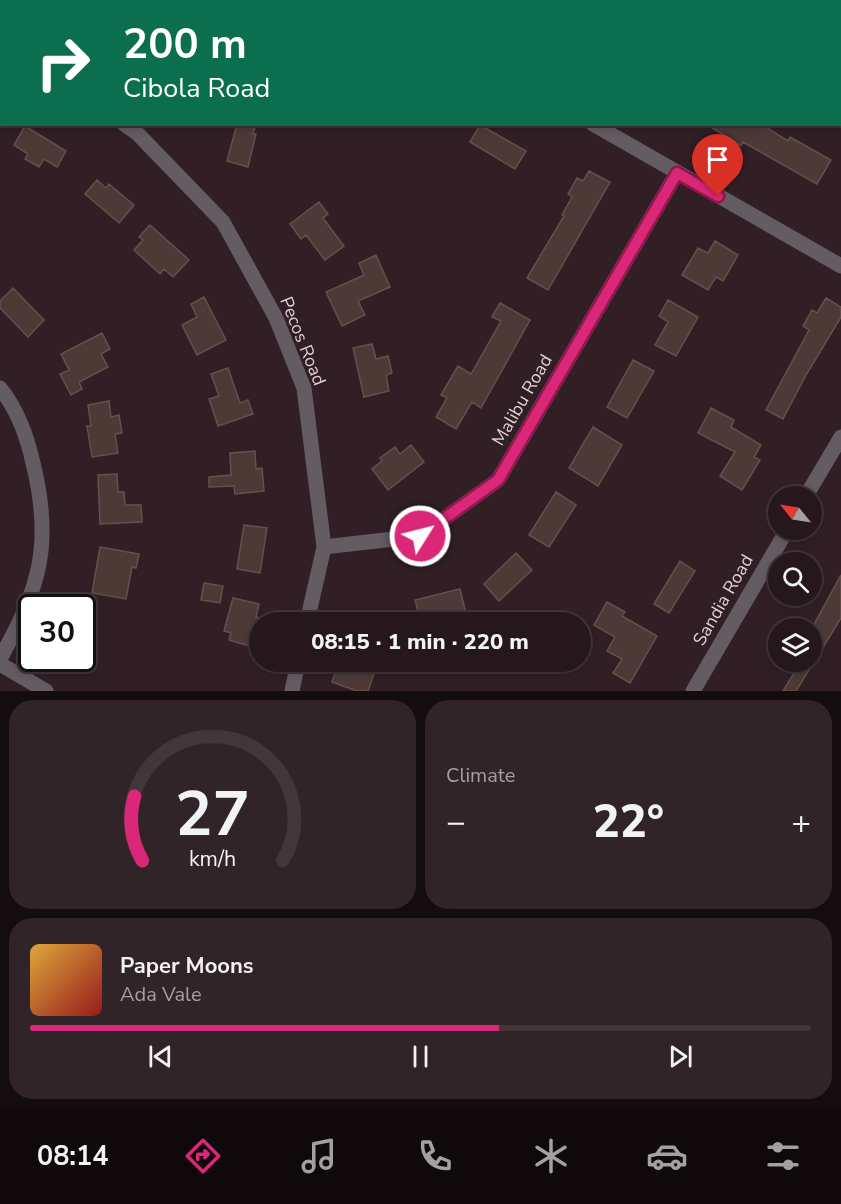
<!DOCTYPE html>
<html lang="en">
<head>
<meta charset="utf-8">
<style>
	:root { --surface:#25171c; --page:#312429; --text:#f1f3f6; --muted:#a39fa3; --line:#42363b; --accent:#db2777 }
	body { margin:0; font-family:"Nunito Sans",sans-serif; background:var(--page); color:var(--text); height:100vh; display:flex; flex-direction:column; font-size:22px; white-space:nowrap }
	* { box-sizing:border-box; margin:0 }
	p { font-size:20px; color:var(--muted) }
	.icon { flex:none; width:33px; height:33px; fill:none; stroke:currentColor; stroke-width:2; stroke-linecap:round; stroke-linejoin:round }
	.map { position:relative; height:691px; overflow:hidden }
	.panel { display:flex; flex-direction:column; gap:9px; padding:9px; background:#140d0f; flex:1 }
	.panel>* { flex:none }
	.top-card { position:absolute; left:0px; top:0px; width:842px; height:126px; box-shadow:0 3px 9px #0003,0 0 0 2px var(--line); background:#0b6e4f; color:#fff; overflow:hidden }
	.needle { width:39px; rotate:300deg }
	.tools { position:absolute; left:768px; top:486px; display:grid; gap:12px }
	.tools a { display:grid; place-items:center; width:54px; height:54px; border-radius:50%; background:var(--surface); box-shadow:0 3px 9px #0003,0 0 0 2px var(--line); font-size:30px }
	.speed { position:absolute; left:18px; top:594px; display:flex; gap:12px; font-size:30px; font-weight:700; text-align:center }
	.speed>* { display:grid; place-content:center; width:78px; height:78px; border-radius:50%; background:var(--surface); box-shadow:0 3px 9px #0003,0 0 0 2px var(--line); line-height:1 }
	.speed .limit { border:3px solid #111; border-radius:9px; background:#fff; color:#111 }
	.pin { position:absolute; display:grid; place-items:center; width:51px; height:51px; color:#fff; margin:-62px -26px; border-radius:50% 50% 50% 0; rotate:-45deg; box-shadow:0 0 6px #0007 }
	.pin .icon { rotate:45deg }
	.me { position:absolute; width:66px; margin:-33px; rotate:54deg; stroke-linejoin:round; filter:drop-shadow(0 0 4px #0008) }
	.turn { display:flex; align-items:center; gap:21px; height:126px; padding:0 24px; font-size:27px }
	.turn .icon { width:78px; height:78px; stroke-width:2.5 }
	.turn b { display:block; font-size:42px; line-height:51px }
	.big { font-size:45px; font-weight:800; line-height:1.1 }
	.panel .tile { flex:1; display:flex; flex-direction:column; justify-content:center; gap:9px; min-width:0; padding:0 21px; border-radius:24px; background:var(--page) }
	.panel .dial { align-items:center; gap:0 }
	.dial svg { height:156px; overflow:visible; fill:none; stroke:var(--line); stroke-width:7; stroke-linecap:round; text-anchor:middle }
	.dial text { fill:var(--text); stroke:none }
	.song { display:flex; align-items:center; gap:18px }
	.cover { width:72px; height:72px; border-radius:9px; background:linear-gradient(135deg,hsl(40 70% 55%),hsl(0 70% 35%)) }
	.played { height:6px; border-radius:3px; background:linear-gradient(90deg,var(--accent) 60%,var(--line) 60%) }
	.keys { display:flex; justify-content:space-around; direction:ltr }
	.heat { display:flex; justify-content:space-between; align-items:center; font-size:33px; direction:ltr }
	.panel .tiles { flex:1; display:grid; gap:9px; grid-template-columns:1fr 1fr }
	.tile:last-child { grid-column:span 2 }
	.trip { position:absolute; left:249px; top:612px; width:342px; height:60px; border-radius:30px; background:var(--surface); box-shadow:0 3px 9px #0003,0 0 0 2px var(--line); font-weight:800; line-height:60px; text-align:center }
	.tab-bar { display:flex; height:96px; justify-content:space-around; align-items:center; background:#0f090b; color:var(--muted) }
	.tab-bar .icon { width:42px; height:42px }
	.tab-bar .current { color:var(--accent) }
	.tab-bar b { font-size:27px; color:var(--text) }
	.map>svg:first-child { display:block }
</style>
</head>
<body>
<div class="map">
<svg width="841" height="691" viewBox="0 0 841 691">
	<rect width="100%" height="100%" fill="#311f25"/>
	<path fill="#4d3a37" stroke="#65504d" stroke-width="1.5" d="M237 124H256L253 134H256L248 167 227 161Z
		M706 124H761L788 141 790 137 831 160 817 184 743 142 741 146Z
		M480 125 526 151 515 169 470 142Z
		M25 126 66 151 57 167 44 159 39 167 25 159 28 154 14 145Z
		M589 171 610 182 548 290 527 278 564 216 562 215 572 197 568 194 577 178 583 181Z
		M97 180 106 188 109 184 134 205 119 223 85 194Z
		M319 202 328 214 323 218 344 246 325 260 306 235 301 239 290 224Z
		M150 225 189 260 173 277 164 269 160 274 134 250 143 240 139 237Z
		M715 241 738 255 723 281 716 277 708 290 682 275 698 248 708 253Z
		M376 255 390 287 358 301 365 315 342 326 326 292 364 275 359 263Z
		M13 288 44 320 28 337 0 308V301Z
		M204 297 226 340 197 355 182 325 197 317 191 304Z
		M826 298 841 307V317L806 375 783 419 766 410 809 330 803 326 812 310 817 313Z
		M668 300 698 317 676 356 655 345 668 322 659 316Z
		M500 303 530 320 481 408 472 402 456 429 436 417 447 398 441 395 458 366 471 374 501 321 492 317Z
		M102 333 110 349 101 354 108 367 79 382 82 389 71 395 60 374 69 370 61 354Z
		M372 344 376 359 388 356 392 373 386 375 389 391 364 397 353 348Z
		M633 360 654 371 627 418 607 407Z
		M228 368 240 403 248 400 253 414 218 426 209 399 219 396 211 374Z
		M109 401 111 417 119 415 122 433 115 434 118 453 92 457 87 426H91L88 405Z
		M711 408 734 420 731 427 761 445 754 457 760 460 742 490 720 476 735 452 698 433Z
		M593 427 622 445 598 486 569 468Z
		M411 445 424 462 388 490 372 469 382 461 380 458 395 447 400 454Z
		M255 451 256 469 262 468 264 491 235 494 234 486 209 487V477L231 475 230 453Z
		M117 474 118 492H124L125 505H141L142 522 100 524 98 475Z
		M556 492 576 505 549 547 529 535Z
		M244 525 267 528 260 573 237 569Z
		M100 547 139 554 136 568 132 567 126 599 92 593Z
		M516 553 532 570 499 601 484 584Z
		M680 561 695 571 669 613 654 604Z
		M841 575V618L796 691H783L801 662H812V628Z
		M204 583 223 586 220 603 201 600Z
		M460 589 468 622H438L436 615 420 619 415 600Z
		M233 598 259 604 256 617 260 618 253 647 229 640 231 633 224 631Z
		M607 602 625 612 622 616 657 636 630 683 613 673 622 659 607 651 615 637 594 625Z
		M339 662H378L368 691H357L332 682Z"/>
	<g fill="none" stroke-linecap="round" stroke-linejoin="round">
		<path stroke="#635c62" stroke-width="15" d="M416 0 417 2
			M295 2 298 0
			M0 51 2 52
			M124 124 137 133 223 222 276 318 304 388 324 547 307 622
			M593 124 841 266
			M0 388C17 409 27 436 33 463 53 544 40 587 0 659
			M806 496 841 437
			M324 547 420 536 498 480 677 173
			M0 664 46 691
			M292 691 298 662
			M693 691 787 530"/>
	</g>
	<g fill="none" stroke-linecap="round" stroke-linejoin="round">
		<defs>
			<path id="route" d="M420 536 498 480 677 173 718 196"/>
		</defs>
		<use href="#route" stroke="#8e194d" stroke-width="15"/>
		<use href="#route" stroke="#db2777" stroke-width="10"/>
	</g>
	<g text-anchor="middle" stroke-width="6" stroke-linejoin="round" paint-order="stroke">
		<g font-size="18" fill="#dfd3d6" stroke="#311f25">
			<text transform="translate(303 341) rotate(68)" y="6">Pecos Road</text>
			<text transform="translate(522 400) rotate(-60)" y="6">Malibu Road</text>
			<text transform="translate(723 600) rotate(-60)" y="6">Sandia Road</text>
		</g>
	</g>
</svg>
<div class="tools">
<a><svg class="needle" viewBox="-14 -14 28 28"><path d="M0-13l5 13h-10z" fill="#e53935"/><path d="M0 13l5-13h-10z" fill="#a39fa3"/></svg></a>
<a><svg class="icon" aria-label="search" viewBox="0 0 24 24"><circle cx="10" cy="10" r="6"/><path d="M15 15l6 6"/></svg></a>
<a><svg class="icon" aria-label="layers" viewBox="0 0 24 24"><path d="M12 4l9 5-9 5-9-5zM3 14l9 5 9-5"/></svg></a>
</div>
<div class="speed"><div class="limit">30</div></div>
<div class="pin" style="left:718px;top:196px;background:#d93025"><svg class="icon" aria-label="arrive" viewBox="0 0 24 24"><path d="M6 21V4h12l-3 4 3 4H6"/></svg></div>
<svg class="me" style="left:420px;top:536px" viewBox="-20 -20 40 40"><circle r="17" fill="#db2777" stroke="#fff" stroke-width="3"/><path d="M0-11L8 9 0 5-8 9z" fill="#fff"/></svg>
<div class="trip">08:15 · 1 min · 220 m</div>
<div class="top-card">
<div class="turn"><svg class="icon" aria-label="right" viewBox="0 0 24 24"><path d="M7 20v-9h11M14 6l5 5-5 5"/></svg><div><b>200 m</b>Cibola Road</div></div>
</div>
</div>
<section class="panel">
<div class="tiles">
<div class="tile dial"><svg viewBox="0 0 100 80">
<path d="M14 69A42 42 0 1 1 86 69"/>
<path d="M14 69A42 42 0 0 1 10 36" stroke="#db2777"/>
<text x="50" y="56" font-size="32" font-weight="700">27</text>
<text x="50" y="72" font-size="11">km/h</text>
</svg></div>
<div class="tile"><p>Climate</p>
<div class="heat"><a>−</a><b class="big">22°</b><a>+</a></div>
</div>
<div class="tile">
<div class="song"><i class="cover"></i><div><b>Paper Moons</b><p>Ada Vale</p></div></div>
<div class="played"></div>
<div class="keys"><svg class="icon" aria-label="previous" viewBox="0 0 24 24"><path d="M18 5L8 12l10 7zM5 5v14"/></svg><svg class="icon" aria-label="pause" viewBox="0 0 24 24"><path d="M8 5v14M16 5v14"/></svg><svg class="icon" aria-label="next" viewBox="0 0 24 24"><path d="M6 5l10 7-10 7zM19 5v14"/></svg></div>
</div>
</div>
</section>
<nav class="tab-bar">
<b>08:14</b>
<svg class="icon current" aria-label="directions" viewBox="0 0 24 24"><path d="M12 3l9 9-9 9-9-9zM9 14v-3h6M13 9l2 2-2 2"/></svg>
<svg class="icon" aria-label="music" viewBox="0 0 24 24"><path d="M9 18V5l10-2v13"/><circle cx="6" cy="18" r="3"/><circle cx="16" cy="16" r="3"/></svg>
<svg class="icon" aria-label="phone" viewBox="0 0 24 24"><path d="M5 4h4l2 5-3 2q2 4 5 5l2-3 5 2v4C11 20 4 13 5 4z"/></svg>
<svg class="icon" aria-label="climate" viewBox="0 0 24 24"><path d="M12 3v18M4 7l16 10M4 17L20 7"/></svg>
<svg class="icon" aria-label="car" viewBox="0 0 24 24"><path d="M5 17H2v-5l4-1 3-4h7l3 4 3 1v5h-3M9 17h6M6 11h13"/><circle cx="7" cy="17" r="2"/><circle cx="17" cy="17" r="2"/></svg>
<svg class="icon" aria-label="filters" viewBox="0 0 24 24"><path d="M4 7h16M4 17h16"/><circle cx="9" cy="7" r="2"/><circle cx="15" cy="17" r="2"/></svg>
</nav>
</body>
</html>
